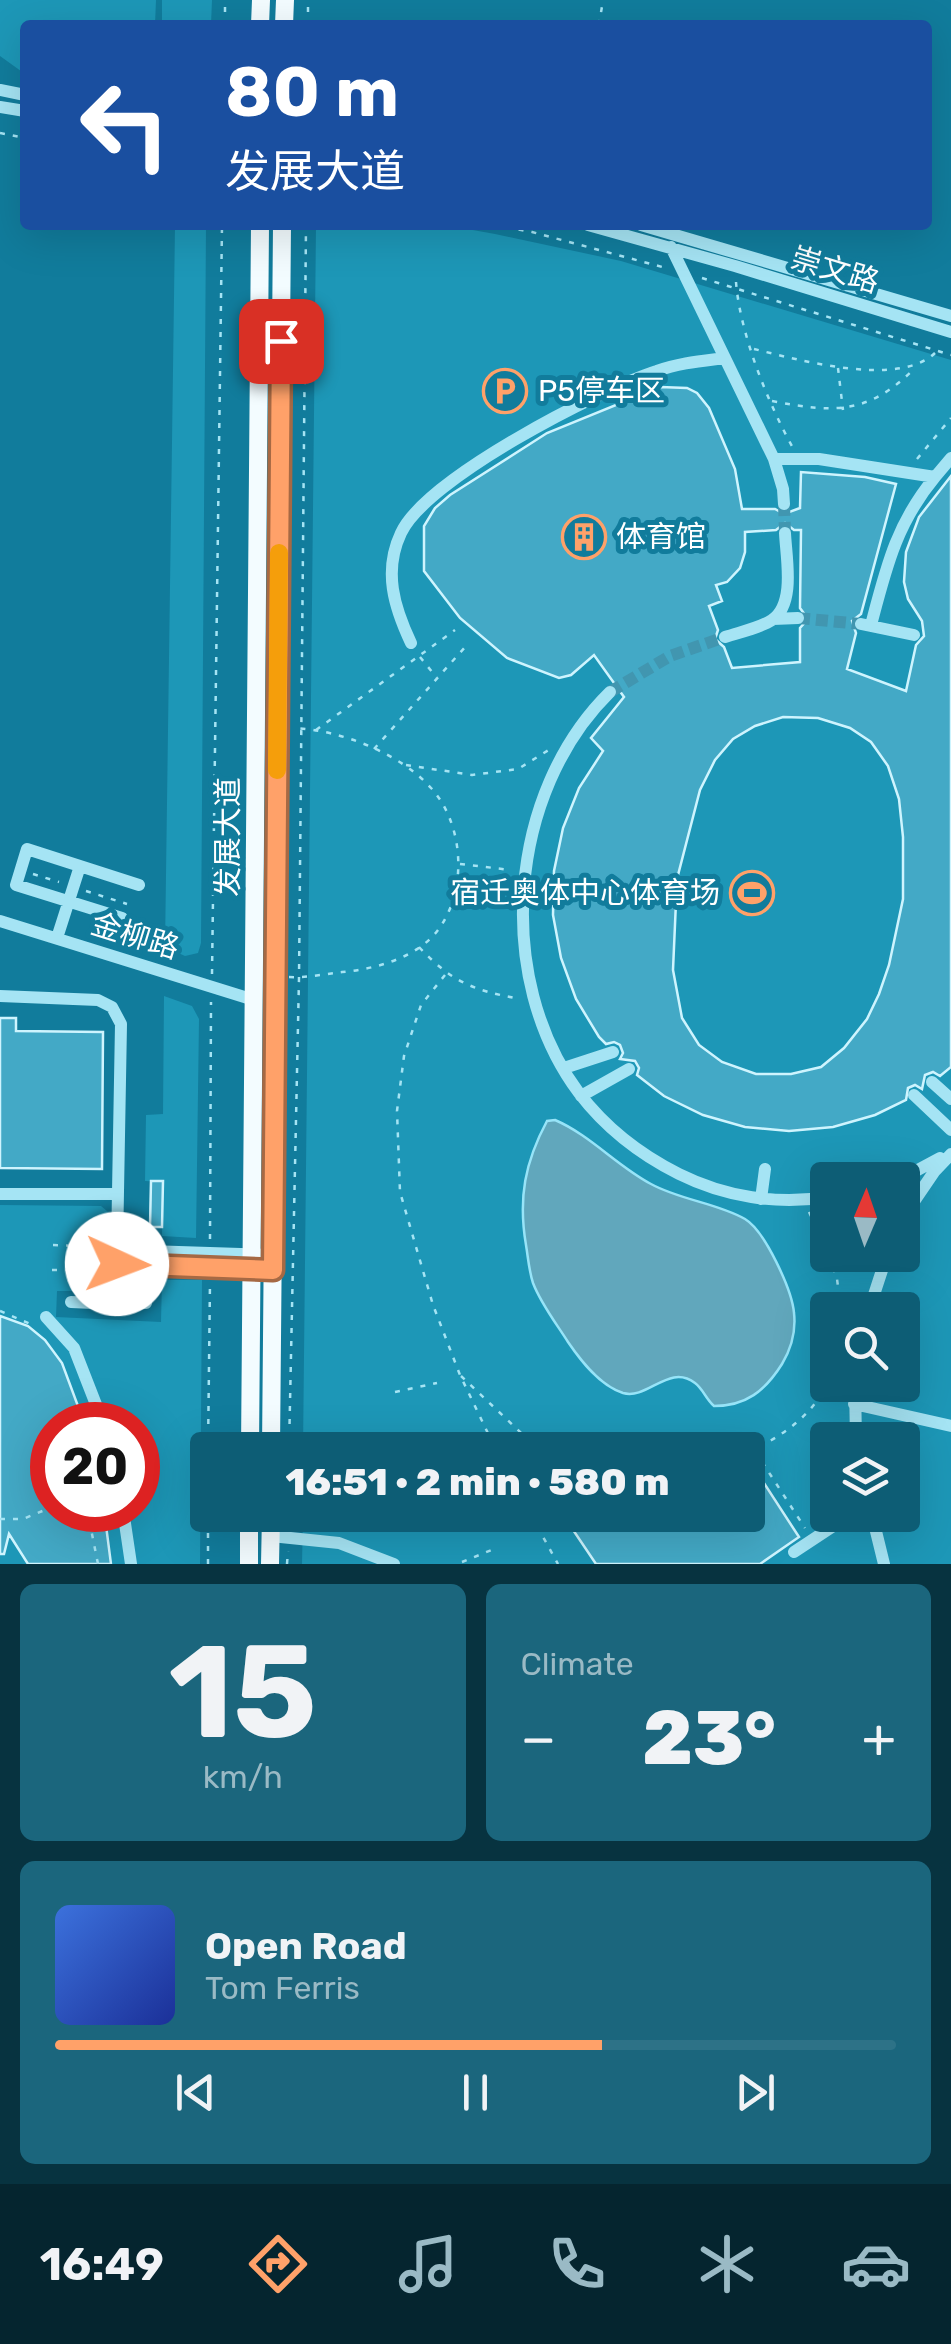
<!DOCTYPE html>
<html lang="en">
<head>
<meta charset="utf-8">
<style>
	:root { --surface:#0d5d75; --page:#1b667d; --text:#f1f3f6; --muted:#9abac5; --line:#2d7287; --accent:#ffa169 }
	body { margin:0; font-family:Rubik,"Noto Sans SC",sans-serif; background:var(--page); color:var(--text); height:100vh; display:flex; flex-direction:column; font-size:38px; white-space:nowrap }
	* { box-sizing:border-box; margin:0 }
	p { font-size:32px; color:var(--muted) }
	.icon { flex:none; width:55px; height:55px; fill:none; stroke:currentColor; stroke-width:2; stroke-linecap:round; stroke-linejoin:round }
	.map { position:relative; height:1564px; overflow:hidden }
	.drawer { display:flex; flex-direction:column; gap:20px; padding:20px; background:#073340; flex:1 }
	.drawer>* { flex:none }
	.hud { position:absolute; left:20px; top:20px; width:912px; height:210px; border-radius:10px; box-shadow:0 10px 40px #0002; background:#1a4fa0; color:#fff; overflow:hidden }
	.needle { width:65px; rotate:2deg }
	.buttons { position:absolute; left:810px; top:1162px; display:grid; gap:20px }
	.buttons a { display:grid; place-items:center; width:110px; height:110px; border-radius:10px; background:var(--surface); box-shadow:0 10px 40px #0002; font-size:50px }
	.speed { position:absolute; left:30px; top:1402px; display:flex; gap:20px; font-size:50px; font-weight:700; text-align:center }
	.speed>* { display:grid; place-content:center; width:130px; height:130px; border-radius:50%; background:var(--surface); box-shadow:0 10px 40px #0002; line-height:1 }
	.speed .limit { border:15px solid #d22; background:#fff; color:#111 }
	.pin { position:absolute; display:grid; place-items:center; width:85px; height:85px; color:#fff; margin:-42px; border-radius:20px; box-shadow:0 5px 15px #0006 }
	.me { position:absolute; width:110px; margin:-55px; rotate:92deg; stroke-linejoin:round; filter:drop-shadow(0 0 8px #0008) }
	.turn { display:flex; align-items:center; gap:35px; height:210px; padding:0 40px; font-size:45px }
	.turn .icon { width:130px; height:130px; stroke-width:2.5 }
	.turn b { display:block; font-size:70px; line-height:85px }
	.big { font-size:75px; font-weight:800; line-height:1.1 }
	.drawer .widget { flex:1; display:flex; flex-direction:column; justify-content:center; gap:15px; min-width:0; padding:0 35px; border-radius:15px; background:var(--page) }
	.drawer .dial { align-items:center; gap:0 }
	.dial b { font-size:130px; line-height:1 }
	.song { display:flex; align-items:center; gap:30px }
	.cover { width:120px; height:120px; border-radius:15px; background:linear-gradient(135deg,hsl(220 70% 55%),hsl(230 70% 35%)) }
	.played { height:10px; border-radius:5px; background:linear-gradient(90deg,var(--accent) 65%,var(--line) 65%) }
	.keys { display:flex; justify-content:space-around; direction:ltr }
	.heat { display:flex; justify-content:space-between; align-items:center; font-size:55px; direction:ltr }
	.drawer .tiles { flex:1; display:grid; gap:20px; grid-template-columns:1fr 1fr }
	.widget:last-child { grid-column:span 2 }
	.trip { position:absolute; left:190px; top:1432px; width:575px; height:100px; border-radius:10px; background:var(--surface); box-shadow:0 10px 40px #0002; font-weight:800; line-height:100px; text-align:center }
	.menu { display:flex; height:160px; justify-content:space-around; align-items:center; background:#05252f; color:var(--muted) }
	.menu .icon { width:70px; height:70px }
	.menu .current { color:var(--accent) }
	.menu b { font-size:45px; color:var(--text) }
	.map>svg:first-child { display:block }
</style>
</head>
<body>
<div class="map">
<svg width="951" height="1564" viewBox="0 0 951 1564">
	<rect width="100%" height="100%" fill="#117c9c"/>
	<path fill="#1d97b7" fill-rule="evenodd" d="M0 0H156L155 25H25V74L0 56Z
		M162 0H212L211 25H162Z
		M175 225H206L201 943 198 953 185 956 165 947Z
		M316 225H445L495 234 621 261 951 360V1564H302L303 1515H748V1450H303ZM828 1180H902V1255H828ZM828 1310H902V1385H828ZM828 1440H902V1515H828Z
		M164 996 192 1006 199 1019 196 1238 162 1236 163 1182 145 1181 146 1115 163 1114Z
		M0 1205 101 1206 113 1216 111 1299 80 1300 76 1291H57L56 1317 161 1322 162 1280H202L200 1564H0ZM52 1425H138V1510H52Z"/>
	<path fill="#61a7bc" stroke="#97e4f8" stroke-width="2.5" d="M555 1120C590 1135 617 1166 651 1184 680 1200 717 1203 745 1219 765 1231 792 1290 794 1313 796 1331 791 1349 782 1364 765 1391 746 1406 714 1406 706 1399 703 1389 695 1383 669 1363 648 1400 623 1393 600 1386 581 1361 568 1342 556 1323 541 1304 533 1283 529 1271 528 1257 526 1245 518 1198 525 1162 547 1121Z"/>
	<path fill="#43a9c6" stroke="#cef4fe" stroke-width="2.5" fill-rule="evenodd" d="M660 387 687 388 697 393 709 408 735 469 742 509H775L784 514 800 508 801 472 865 477 896 484 861 614 852 621 856 633 847 669 906 691 916 645 924 636 922 621 908 599 904 582 906 552 919 517 951 476V1067L940 1076 933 1072 925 1075 922 1089 915 1085 908 1088 906 1100 875 1115 833 1127 789 1131 745 1127 703 1115 664 1096 637 1075 639 1068 635 1061 620 1059 623 1053 620 1045 614 1042 606 1044 599 1037 576 999 561 958 553 915 554 871 563 828 579 788 603 751 591 738 624 697 594 655 571 675 559 678 507 658 460 618 424 571V526L435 508 450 495 547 433ZM785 523 794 530H801L800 608 808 619 800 628V662L732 668 724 647 715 639 718 630 709 606 722 601 716 585 727 582 740 568 745 552V532L776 530ZM783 717 818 718 850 728 871 742 888 766 899 799 903 837V899L889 965 879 994 867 1019 844 1048 821 1067 791 1074H756L722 1062 699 1045 682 1018 673 970 677 879 700 790 715 760 733 739 755 726Z
		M0 1018H16V1031L103 1032 102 1169 0 1168Z
		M151 1181H163L162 1227H150Z
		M0 1316 28 1326 45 1340 62 1363 85 1425H52V1510H104L111 1564H28L9 1534 4 1554H0Z
		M760 1477 799 1537 760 1564H596L563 1515H748V1485Z"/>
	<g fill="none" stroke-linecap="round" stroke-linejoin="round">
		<path stroke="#4196b0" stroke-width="12" stroke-dasharray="12 6" stroke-linecap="butt" d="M784 504 785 533
			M798 618 861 624
			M610 692 670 656 725 637"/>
		<path stroke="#a5e4f4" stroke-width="2.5" stroke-dasharray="5 8" stroke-linecap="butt" d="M225 25V0
			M308 25V0
			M599 25 603 0
			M0 133 25 138
			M493 225 532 232 666 268
			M702 278 951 355
			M736 282C740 334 768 403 793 448
			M754 349C799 360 898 388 935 353
			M838 368 843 410
			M772 401C834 413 868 415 915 368
			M917 459 951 418
			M420 657 437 678
			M316 730 455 630
			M374 749 466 646
			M406 765 472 775 518 769 552 748
			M460 864 511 870
			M33 874 59 882
			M86 891 127 904
			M419 947C452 982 472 990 520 999
			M212 974 222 225
			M445 975 421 1005 404 1056 397 1111 400 1192 433 1305 460 1375 496 1450
			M289 977C307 978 325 974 342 972 375 969 417 958 438 930 468 890 464 824 431 788 400 753 340 730 294 728
			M809 1212 828 1252
			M210 1239 211 1002
			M53 1245 106 1247
			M829 1255 837 1279 841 1310
			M52 1270H105
			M0 1311 35 1326
			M461 1376 536 1447 544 1450
			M395 1392 437 1383
			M208 1450 210 1282
			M289 1450 299 978 306 225
			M755 1451 805 1528
			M748 1453C781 1436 811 1418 828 1382
			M81 1510 91 1529 98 1564
			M531 1515 558 1564
			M0 1519H23L52 1507
			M462 1562 494 1549
			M208 1564V1515
			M287 1564 288 1551"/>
		<path stroke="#a5e4f4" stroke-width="12" d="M0 90 25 95
			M0 107 25 111
			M588 225 735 266 951 332
			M641 225 951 316
			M671 247 774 459H819L935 477 951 458
			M774 459 783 489 784 504
			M773 619 798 618
			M861 624 914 635
			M871 625C886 568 896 524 935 477
			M725 637C740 632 760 628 772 620 796 604 786 557 785 533
			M411 643C394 607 383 571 401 533 426 479 598 390 657 371 679 363 702 361 725 358
			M610 692C508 792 493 978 579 1093 605 1127 641 1155 679 1174 725 1197 777 1205 828 1197
			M122 918 16 885 27 849 139 885
			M0 921 254 1000
			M57 938 80 866
			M0 996 98 1000 112 1007 121 1024 116 1304 71 1302
			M564 1068 613 1052
			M932 1082 951 1099
			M914 1095 951 1130
			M581 1096 629 1069
			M899 1180 940 1158
			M0 1194H118
			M761 1199 765 1169
			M902 1219 934 1172 951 1154
			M117 1250 273 1255
			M117 1264 273 1270
			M116 1304 146 1303 147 1265
			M869 1310 887 1255
			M46 1317 74 1348 104 1425
			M855 1385 856 1440
			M854 1404 951 1426
			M123 1510 131 1564
			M872 1515 884 1564
			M271 1536 339 1543 394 1564
			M794 1552 850 1515"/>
		<path stroke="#f3fcff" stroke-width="18" d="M260 25 261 0
			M284 25 285 0
			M250 1450 260 225
			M271 1450 282 225
			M249 1564V1515
			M270 1564 271 1515"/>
	</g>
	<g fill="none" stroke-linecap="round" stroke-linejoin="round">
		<defs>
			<path id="route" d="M117 1264 273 1270 281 341"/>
		</defs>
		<use href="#route" stroke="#a66944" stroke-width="25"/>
		<use href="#route" stroke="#ffa169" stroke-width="18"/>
		<path stroke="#f59e0b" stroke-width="18" d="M277 770 279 553"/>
	</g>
	<defs>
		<symbol id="parking-ring" viewBox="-11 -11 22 22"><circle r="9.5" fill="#117c9c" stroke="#ffa169" stroke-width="1.5"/><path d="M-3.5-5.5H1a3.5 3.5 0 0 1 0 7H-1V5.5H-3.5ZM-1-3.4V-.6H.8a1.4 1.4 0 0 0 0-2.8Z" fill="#ffa169"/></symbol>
		<symbol id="building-ring" viewBox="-11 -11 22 22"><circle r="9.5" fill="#117c9c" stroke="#ffa169" stroke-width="1.5"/><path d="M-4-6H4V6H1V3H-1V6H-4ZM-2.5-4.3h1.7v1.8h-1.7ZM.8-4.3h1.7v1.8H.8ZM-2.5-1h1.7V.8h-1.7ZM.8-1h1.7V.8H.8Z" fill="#ffa169"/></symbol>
		<symbol id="stadium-ring" viewBox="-11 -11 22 22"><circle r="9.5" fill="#117c9c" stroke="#ffa169" stroke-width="1.5"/><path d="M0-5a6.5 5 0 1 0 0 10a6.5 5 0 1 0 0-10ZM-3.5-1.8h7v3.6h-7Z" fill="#ffa169"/></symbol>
	</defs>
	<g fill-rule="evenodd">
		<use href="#parking-ring" x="480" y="366" width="50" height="50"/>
		<use href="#building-ring" x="559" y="512" width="50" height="50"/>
		<use href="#stadium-ring" x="727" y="868" width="50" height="50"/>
	</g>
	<g text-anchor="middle" stroke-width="10" stroke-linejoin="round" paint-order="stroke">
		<g font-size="30" fill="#fff" stroke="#117c9c">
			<text transform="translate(835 270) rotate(17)" y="10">崇文路</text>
			<text transform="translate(228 837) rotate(-90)" y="10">发展大道</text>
			<text transform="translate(135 936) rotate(17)" y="10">金柳路</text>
		</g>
		<g font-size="30" fill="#fff" stroke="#117c9c" text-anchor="start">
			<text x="538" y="401">P5停车区</text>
			<text x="616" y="547">体育馆</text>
			<text x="720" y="903" text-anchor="end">宿迁奥体中心体育场</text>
		</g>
	</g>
</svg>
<div class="buttons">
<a><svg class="needle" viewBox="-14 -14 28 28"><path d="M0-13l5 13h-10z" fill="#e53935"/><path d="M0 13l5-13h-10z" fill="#9abac5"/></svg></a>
<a><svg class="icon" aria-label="search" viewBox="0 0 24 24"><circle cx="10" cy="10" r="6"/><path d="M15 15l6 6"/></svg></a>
<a><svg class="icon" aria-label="layers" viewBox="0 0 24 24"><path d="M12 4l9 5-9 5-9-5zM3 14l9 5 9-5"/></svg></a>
</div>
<div class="speed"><div class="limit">20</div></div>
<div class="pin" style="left:281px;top:341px;background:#d93025"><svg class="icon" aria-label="arrive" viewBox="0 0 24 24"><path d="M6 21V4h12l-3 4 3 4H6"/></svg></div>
<svg class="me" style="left:117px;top:1264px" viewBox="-20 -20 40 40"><circle r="19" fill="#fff"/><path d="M0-13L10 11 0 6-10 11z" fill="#ffa169"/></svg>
<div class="trip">16:51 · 2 min · 580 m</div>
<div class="hud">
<div class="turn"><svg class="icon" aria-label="left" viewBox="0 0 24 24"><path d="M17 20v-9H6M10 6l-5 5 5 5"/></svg><div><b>80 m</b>发展大道</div></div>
</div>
</div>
<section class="drawer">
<div class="tiles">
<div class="widget dial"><b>15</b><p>km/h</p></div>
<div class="widget"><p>Climate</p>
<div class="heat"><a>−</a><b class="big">23°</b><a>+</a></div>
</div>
<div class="widget">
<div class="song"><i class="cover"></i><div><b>Open Road</b><p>Tom Ferris</p></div></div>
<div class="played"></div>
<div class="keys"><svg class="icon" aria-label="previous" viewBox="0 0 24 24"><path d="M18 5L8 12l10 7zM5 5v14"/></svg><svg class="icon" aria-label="pause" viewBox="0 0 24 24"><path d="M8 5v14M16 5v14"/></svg><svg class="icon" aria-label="next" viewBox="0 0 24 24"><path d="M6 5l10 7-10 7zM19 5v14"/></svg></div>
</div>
</div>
</section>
<nav class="menu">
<b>16:49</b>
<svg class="icon current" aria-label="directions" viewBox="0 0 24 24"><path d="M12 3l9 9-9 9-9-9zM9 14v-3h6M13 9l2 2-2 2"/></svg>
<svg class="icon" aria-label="music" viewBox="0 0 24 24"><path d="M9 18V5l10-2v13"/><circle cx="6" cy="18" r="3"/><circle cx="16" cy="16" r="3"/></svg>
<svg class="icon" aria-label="phone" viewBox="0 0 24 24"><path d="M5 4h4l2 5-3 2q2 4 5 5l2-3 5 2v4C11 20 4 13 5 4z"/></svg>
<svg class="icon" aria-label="climate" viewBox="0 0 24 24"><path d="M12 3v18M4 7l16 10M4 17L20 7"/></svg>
<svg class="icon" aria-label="car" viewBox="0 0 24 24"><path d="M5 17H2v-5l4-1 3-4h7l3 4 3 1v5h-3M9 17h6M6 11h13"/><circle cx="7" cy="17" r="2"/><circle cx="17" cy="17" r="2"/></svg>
</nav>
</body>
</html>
